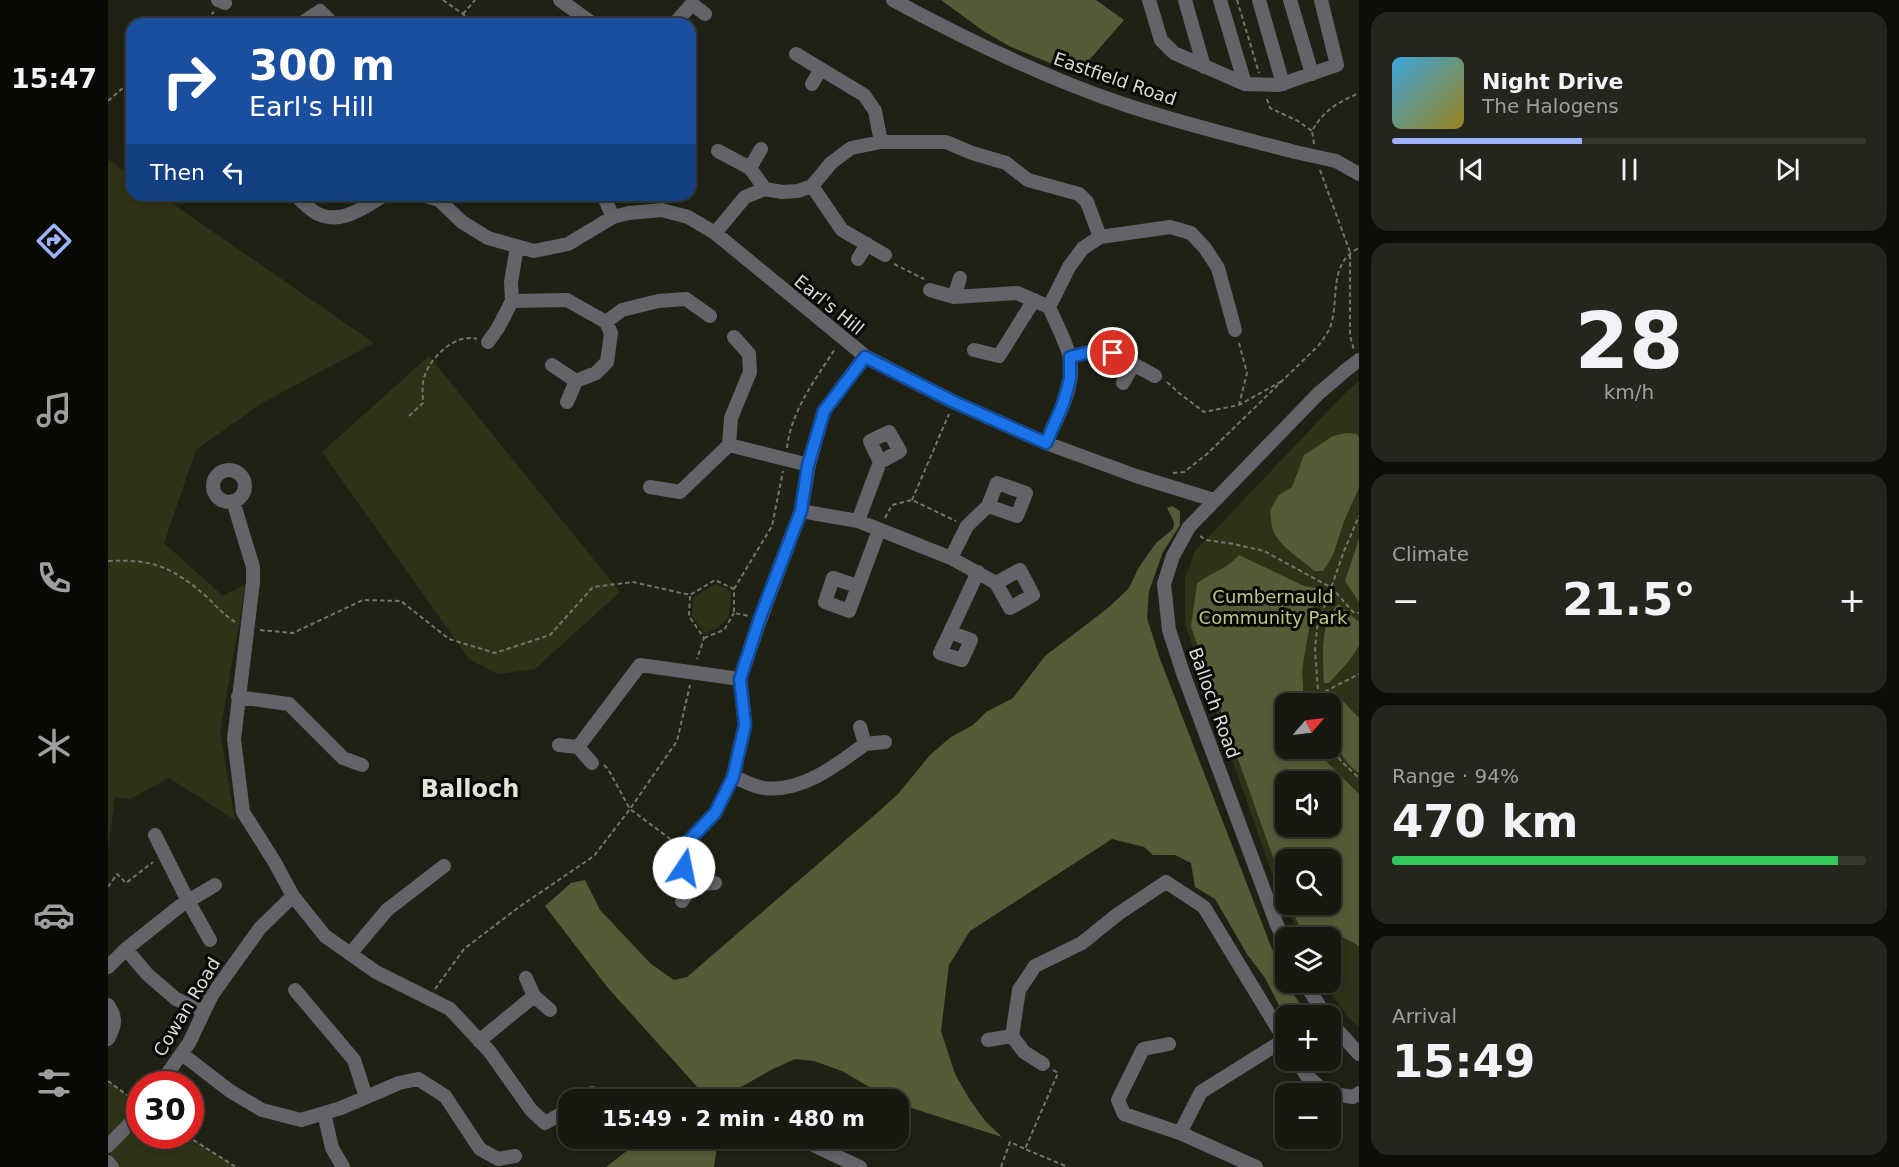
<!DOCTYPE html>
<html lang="en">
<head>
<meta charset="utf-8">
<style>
	:root { --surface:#171910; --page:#24261e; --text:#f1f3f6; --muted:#9ea09f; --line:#363830; --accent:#9fb3fd }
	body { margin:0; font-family:"DejaVu Sans",sans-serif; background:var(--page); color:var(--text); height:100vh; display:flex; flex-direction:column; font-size:22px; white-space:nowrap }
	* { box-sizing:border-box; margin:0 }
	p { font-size:20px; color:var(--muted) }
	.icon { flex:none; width:33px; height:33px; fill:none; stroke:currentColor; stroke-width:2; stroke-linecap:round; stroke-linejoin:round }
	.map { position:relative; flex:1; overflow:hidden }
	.details { display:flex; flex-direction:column; gap:12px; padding:12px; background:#0d0e09; width:540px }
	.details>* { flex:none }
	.banner { position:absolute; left:18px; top:18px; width:570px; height:183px; border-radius:18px; box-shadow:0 3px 9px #0003,0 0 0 2px var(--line); background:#1a4fa0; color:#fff; overflow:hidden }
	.needle { width:39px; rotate:62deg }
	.controls { position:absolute; left:1167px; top:693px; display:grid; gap:12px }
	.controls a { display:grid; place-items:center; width:66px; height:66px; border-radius:12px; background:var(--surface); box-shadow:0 3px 9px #0003,0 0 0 2px var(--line); font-size:30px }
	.speed { position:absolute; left:18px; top:1071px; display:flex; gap:12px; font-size:30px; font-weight:700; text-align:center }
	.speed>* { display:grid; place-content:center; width:78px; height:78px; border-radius:50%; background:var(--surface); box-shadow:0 3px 9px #0003,0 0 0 2px var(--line); line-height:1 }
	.speed .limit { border:9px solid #d22; background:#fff; color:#111 }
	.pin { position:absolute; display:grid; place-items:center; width:51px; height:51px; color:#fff; margin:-26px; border:3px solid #fff; border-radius:50%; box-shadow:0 2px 6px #0007 }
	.me { position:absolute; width:66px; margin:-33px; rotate:11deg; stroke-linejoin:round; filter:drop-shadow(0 0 4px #0008) }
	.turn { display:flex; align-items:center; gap:21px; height:126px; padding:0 24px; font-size:27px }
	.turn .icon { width:78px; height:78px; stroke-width:2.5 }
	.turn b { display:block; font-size:42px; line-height:51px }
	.then { display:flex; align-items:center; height:57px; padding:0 24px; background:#0003; gap:12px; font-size:22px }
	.big { font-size:45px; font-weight:600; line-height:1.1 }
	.details .tile { flex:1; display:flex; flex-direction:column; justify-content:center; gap:9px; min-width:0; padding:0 21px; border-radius:18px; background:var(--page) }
	.details .dial { align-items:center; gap:0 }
	.dial b { font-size:78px; line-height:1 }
	.song { display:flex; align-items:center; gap:18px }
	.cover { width:72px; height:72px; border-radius:9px; background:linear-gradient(135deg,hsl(200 70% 55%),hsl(50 70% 35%)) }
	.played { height:6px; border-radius:3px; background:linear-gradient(90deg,var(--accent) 40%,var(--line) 40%) }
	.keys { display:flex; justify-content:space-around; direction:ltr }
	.heat { display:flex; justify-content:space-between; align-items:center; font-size:33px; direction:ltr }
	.charge { height:9px; border-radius:4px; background:linear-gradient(90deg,#34c759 94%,var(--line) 0) }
	.trip { position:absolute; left:450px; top:1089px; width:351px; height:60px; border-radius:18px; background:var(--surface); box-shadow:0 3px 9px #0003,0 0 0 2px var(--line); font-weight:600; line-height:60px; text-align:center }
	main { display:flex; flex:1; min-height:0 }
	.tabs { display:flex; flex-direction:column; width:108px; justify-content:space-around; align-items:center; background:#090a06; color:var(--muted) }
	.tabs .icon { width:42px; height:42px }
	.tabs .active { color:var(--accent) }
	.tabs b { font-size:27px; color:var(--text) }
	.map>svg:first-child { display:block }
</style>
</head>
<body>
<main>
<nav class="tabs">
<b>15:47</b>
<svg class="icon active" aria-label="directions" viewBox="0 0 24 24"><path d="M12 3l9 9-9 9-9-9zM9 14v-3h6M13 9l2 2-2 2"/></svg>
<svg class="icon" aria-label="music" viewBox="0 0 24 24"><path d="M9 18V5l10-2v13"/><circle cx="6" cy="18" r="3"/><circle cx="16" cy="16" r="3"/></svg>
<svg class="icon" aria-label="phone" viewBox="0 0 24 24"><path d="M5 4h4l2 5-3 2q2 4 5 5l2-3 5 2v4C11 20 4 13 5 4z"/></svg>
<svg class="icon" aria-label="climate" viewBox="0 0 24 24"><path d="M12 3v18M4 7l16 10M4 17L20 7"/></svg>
<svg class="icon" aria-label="car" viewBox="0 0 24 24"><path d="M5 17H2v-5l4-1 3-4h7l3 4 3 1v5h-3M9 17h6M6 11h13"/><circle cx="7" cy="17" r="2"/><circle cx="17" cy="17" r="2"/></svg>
<svg class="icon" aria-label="filters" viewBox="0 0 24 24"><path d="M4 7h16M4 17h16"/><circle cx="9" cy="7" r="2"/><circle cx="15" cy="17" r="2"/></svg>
</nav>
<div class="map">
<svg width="1251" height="1167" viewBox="0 0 1251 1167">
	<rect width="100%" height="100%" fill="#1f2115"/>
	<path fill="#2f3216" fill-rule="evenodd" d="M0 159 24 176V195H52L266 343 154 403 88 450 56 543 115 596 138 584 112 732 127 820 61 778 22 799 7 797 0 850Z
		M321 356 512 592 427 669 390 674 361 659 214 452Z
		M1251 381V1027L1239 1016 1216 983 1222 982V938L1192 937 1167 882 1077 624V578L1087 551 1240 390ZM1178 704H1222V748H1178ZM1178 782H1222V826H1178ZM1178 860H1222V904H1178Z
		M608 584 623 591C623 616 621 623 597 634L584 616 585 598Z
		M0 1081 31 1104 32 1136H80L128 1167H11L0 1150Z"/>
	<path fill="#555b37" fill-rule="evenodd" d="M833 0H988L1016 20 969 74 901 46 874 30Z
		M1238 433 1249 434 1251 437V488L1236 521 1225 555 1215 571H1206C1193 558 1172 548 1165 530 1163 524 1163 516 1162 510L1171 495 1184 487 1196 455 1225 436Z
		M1064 506 1072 511V525L1055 552 1041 591 1039 618 1052 659 1171 967 1178 982 1199 1015 1177 1017 1157 978 1139 954 1107 899 1087 887 1083 863 1067 855H1045L1036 847 1004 839 862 931 841 965 833 1031 847 1074 862 1100 878 1122 894 1137 791 1104 790 1100 782 1099 734 1071 706 1061 687 1059 663 1070 612 1099H583L593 1091 500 988 437 906 463 883 477 880 492 910 543 964 566 980 579 977 769 813 790 794 823 754 843 737 865 725 878 712 905 698 937 656 1000 608 1021 588 1031 567 1048 543 1065 529 1066 522 1059 508Z
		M1251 539V602L1237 581Z
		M1131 555 1196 586 1208 588 1194 670 1196 703 1178 704V748L1212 749 1219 762 1251 794V946L1229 934 1223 938 1196 937 1182 905 1222 904V860H1178L1177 891 1083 627 1089 583C1103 573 1120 568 1131 555ZM1178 782H1222V826H1178Z
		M1230 604 1251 622V646L1241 661 1221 683H1216C1215 656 1211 625 1230 604Z
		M1234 700 1251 718V773C1230 760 1222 730 1223 707Z
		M534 1139H610L606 1167H498Z"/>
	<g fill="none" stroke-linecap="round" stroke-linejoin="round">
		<path stroke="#74756c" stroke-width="2" stroke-dasharray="4.5 3" stroke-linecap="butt" d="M335 0 369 24
			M1129 0 1151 73
			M355 14 367 0
			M92 24 106 12
			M1159 99 1162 108 1190 121 1204 131
			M0 101 24 80
			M1206 144 1204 131C1217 109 1229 103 1251 93
			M1212 170 1242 252V336L1246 350
			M786 264 816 279
			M1131 343 1139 373 1131 405
			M1059 382 1071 393 1096 412 1131 405 1174 381
			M301 416 315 403C315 397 314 390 315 383 317 362 346 332 369 339
			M679 448C683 411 707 380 727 349
			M1065 473 1076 472 1099 454 1210 346C1214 341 1218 335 1221 330 1233 303 1218 264 1251 248
			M804 500 841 414
			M777 518 784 505 804 500 848 521
			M1092 536 1098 540 1126 544 1156 551 1224 588 1245 612 1251 613
			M0 561C46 559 64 567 99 597 108 606 116 615 127 622
			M626 589 664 526 675 471
			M582 596 581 616 596 638 589 659
			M152 630 185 633 255 600 293 601 341 639 387 653 442 635 485 587 525 582 582 595 607 580 626 589V613L641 616
			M596 638 616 630 626 613
			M1210 695 1251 674
			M1211 704 1207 650 1209 628 1236 551 1251 516
			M1222 745 1233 761 1251 778
			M496 765 500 769 522 809 565 841
			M0 887 9 874 18 883 45 862
			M327 989 356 949 411 907 486 856 522 809 569 741 582 685
			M945 1070 950 1073 917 1149 960 1167
			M0 1081 27 1101
			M79 1136 128 1167
			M893 1167 902 1142 917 1149"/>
		<path stroke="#62646a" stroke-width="14" d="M110 0 117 3
			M452 0 485 24
			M785 0C859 40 935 77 1015 104 1071 123 1130 137 1187 152
			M1041 0 1053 40 1066 53 1137 84 1171 85 1229 65 1213 0
			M1077 0 1096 67
			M1112 0 1137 84
			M1151 0 1175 84
			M1182 0 1204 74
			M192 24 212 11 225 24
			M566 24 584 4 597 14
			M688 54 756 95 767 111 773 142
			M704 84 713 69
			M610 151 642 168 657 189
			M1228 161 1251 174
			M642 168 653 149
			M704 186 734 230 777 255
			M187 195C194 201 202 210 210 214 234 225 256 207 277 195
			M316 195 331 200 354 222 380 238 426 251 460 244 505 217 521 213 554 210 580 217 607 233 757 356 846 402 938 443 1028 476 1106 500
			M495 195 505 217
			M607 233 637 197 657 189 674 192 690 191 704 186 723 163 743 148 773 142H838L864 153 898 163 920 180 971 194 979 202 992 237 975 248 961 267 941 307C948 323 956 338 961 354 970 383 949 418 938 443
			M992 237 1062 227 1083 233 1097 248 1110 268 1127 330
			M750 259 759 244
			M822 290 846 297 909 293 941 307
			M846 297 852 278
			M404 301 459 300 498 322 503 333 499 362 488 373 468 381 444 365
			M498 322 514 310 550 301 578 299 602 316
			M380 342 390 328 404 301 403 282 409 247
			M866 350 891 356 926 300
			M962 357 982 352 1005 353 1047 376
			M1015 383 1025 365
			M459 402 468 381
			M621 445 623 418 642 372 641 354 626 337
			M105 486a16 16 0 1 1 32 0a16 16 0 1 1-32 0Z
			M542 487 572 492 621 445 701 465
			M125 501 145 567V582L126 739 135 812 166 861 185 896 217 936 268 972 342 1009 382 1052 423 1110 437 1123 460 1110
			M693 511 750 521 843 558 888 583 912 570 925 595 902 608 888 583
			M750 521 772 462 792 451 781 432 762 441 772 462
			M843 558 859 526 880 506 889 483 918 493 909 516 880 506
			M749 586 725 578 717 602 741 611 771 530
			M842 632 832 653 854 660 863 640 842 632 870 572
			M130 697 181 704 235 758 254 765
			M752 727 757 744 777 742
			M451 745 470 747 484 763
			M470 747 532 665 632 679
			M625 777C635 780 646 787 656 788 693 793 729 765 757 744
			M47 835 80 901 102 940
			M585 885 576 868 574 848 607 813 625 777 637 725 632 679 653 618 693 511 701 465 716 411 757 356
			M574 901 585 885 607 883
			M1178 944 1169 925 1075 673 1061 630 1056 584 1065 556 1081 527 1210 394 1238 370
			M18 949 72 906 107 885
			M242 954 279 910 336 866
			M0 967 18 949 39 974 68 999 96 1011
			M418 978 426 996 442 1010
			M1196 982 1218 1016
			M187 990 246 1060 258 1097
			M0 1005C9 1018 7 1026 0 1039
			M1222 1022 1251 1054
			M880 1040 904 1036
			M371 1041 426 996
			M1061 1044 1035 1049 1010 1100 1016 1114 1072 1133
			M74 1054 122 1091 154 1110 193 1120 233 1108 291 1083 310 1079 337 1096 372 1149 390 1159 407 1156
			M1189 1060 1198 1075 1218 1093 1245 1097 1251 1093
			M935 1064 916 1052 904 1036 911 990 927 966 974 943 1010 914 1058 882 1096 907 1178 1042
			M52 1084 81 1043 104 995 152 928 185 896
			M474 1100 484 1093
			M216 1113 224 1148 235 1167
			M690 1138 752 1167
			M0 1146 32 1113
			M0 1162 4 1167
			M1148 1167 1072 1133 1093 1092 1176 1040"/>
		<path stroke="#62646a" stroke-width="14" d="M1187 152 1228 161
			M1238 370 1251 360"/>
	</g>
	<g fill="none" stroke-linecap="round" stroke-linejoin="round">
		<defs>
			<path id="route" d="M576 868 574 848 607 813 625 777 637 725 632 679 652 618 693 511 700 465 716 411 757 357 846 402 938 443 955 404 962 379V357L982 352 1005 353"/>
		</defs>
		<use href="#route" stroke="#114b97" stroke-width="15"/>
		<use href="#route" stroke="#1a73e8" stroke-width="10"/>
	</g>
	<g text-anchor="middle" stroke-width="6" stroke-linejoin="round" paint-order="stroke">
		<g font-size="18" fill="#dbdcd5" stroke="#090a06">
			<text transform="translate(1007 79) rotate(19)" y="6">Eastfield Road</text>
			<text transform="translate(721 305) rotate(39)" y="6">Earl's Hill</text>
			<text transform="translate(1106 703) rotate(70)" y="6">Balloch Road</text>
			<text transform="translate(79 1007) rotate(-59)" y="6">Cowan Road</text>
		</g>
		<g font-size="18" fill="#bdc788" stroke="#090a06">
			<text x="1165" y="603">Cumbernauld<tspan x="1165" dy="21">Community Park</tspan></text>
		</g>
		<g font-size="24" font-weight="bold" fill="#e1e4d5" stroke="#090a06">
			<text x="362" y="797">Balloch</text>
		</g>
	</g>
</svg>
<div class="controls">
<a><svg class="needle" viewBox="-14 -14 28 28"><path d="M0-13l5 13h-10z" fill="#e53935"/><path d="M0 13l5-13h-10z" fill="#9ea09f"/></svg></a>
<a><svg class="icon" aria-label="sound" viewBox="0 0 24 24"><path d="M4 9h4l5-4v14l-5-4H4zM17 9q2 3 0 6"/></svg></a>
<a><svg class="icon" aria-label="search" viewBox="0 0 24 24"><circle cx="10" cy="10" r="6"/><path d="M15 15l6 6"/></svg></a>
<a><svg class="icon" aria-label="layers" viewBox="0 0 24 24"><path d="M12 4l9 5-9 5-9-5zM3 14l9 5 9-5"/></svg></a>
<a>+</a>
<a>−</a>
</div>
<div class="speed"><div class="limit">30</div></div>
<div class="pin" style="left:1005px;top:353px;background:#d93025"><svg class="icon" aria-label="arrive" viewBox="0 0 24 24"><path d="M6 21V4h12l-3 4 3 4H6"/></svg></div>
<svg class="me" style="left:576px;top:868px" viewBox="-20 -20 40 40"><circle r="19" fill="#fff"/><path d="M0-13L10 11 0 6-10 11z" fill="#1a73e8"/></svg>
<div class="trip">15:49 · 2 min · 480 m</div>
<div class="banner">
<div class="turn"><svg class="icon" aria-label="right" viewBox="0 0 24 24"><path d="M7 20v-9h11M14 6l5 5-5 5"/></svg><div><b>300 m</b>Earl's Hill</div></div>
<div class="then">Then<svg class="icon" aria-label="left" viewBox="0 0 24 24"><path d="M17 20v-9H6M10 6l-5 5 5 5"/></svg></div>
</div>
</div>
<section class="details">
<div class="tile">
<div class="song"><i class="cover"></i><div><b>Night Drive</b><p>The Halogens</p></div></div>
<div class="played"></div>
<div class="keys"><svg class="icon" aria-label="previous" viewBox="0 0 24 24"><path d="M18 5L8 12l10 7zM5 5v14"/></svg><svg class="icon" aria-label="pause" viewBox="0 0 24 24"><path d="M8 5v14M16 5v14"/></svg><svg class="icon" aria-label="next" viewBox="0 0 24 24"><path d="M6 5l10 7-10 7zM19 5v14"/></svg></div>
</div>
<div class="tile dial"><b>28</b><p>km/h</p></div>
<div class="tile"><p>Climate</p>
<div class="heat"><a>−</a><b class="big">21.5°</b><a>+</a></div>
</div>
<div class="tile"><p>Range · 94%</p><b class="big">470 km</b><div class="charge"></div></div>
<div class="tile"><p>Arrival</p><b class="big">15:49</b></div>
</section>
</main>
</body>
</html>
